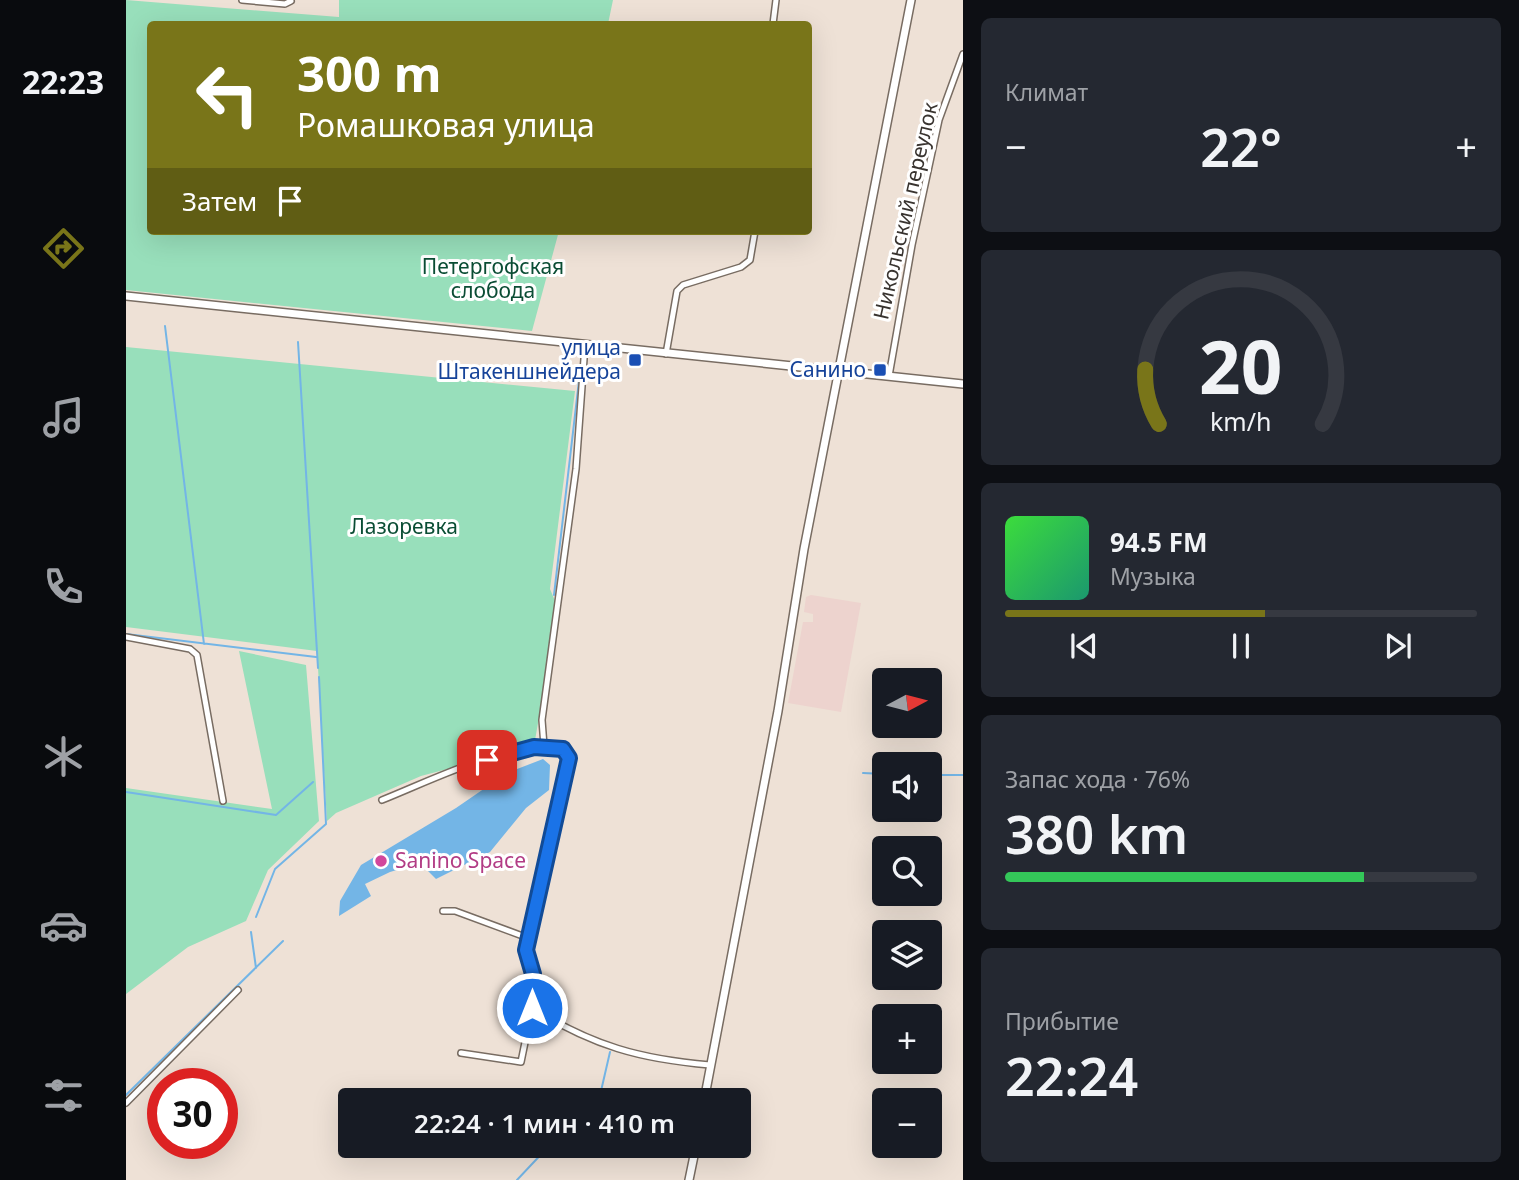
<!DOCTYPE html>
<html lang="ru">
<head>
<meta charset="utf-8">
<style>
	:root { --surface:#171b24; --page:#242831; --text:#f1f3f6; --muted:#9ea1a6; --line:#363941; --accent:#797519 }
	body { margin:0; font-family:"Noto Sans",sans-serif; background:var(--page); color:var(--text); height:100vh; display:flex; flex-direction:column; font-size:26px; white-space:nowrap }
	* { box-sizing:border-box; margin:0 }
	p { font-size:23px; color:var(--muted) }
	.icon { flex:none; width:38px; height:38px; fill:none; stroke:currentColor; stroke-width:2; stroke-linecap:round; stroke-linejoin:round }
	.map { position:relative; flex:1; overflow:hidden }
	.details { display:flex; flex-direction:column; gap:18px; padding:18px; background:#0d0f14; width:556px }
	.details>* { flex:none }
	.hud { position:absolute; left:21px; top:21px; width:665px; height:214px; border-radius:7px; box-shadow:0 7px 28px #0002; background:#797519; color:#fff; overflow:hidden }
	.needle { width:46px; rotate:83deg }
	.fabs { position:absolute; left:746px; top:668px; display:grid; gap:14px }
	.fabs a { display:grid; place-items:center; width:70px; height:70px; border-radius:7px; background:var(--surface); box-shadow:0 7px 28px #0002; font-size:35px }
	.speed { position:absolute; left:21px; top:1068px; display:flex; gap:14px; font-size:35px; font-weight:700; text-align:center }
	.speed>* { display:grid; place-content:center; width:91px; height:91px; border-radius:50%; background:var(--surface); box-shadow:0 7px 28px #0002; line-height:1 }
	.speed .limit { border:10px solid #d22; background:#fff; color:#111 }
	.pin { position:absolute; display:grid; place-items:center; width:60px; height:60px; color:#fff; margin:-30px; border-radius:14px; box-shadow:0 4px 10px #0006 }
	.me { position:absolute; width:77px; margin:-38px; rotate:0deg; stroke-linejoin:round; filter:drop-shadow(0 0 5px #0008) }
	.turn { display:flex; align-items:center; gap:24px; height:147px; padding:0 35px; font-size:32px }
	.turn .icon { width:91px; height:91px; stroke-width:2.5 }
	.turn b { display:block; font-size:49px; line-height:60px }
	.then { display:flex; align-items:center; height:66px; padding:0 35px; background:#0003; gap:14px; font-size:26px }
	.big { font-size:52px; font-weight:600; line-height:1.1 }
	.details .card { flex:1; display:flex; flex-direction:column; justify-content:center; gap:10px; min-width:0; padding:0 24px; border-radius:10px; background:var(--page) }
	.details .dial { align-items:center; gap:0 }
	.dial svg { height:182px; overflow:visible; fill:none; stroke:var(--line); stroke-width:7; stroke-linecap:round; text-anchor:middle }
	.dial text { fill:var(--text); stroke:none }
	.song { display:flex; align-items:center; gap:21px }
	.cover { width:84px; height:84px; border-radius:10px; background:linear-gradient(135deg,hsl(120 70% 55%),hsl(160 70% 35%)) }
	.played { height:7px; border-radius:4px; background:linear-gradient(90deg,var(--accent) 55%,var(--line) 55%) }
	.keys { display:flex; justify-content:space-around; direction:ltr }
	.heat { display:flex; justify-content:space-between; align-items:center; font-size:38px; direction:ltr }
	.charge { height:10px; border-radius:5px; background:linear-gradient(90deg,#34c759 76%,var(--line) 0) }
	.trip { position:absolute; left:212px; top:1088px; width:413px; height:70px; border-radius:7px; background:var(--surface); box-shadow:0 7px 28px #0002; font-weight:600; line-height:70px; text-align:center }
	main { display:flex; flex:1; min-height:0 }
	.tab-bar { display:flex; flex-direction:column; width:126px; justify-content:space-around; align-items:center; background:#090b0e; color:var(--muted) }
	.tab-bar .icon { width:49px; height:49px }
	.tab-bar .active { color:var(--accent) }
	.tab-bar b { font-size:32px; color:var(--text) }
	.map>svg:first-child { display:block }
</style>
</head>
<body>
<main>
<nav class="tab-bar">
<b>22:23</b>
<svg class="icon active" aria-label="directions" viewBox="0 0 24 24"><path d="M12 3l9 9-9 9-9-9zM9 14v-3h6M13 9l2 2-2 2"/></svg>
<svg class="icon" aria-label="music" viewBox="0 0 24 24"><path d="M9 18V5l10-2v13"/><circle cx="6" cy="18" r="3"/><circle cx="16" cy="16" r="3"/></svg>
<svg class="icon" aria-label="phone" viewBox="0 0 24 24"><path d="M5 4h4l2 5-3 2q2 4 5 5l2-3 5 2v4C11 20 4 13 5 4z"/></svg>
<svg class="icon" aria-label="climate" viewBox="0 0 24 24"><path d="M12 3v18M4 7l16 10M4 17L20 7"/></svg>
<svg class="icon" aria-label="car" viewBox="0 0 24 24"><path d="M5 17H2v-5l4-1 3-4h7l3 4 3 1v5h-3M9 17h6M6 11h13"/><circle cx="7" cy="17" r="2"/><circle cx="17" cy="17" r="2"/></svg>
<svg class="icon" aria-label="filters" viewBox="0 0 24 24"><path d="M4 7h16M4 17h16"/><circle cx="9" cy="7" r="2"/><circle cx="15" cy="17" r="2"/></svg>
</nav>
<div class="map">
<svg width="837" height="1180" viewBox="0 0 837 1180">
	<rect width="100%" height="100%" fill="#eee1d6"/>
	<path fill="#edd3ce" d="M685 595 735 603 715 712 662 703 677 622H687V614L678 612 680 597Z"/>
	<path fill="#98dfbb" d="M0 0 213 17V0H487L482 24H24V231H433L406 331 0 290Z
		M0 347 449 391 424 589 432 608 408 746 295 776 210 813 201 821 191 651 0 627Z
		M113 651 180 665 193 821 142 870 120 921 62 947 0 994V788L146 809Z"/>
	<path fill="#73b5e6" d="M417 759 424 765 423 790 400 808 364 852 310 879 294 863 264 872 239 884 245 896 213 916 214 901 235 865 330 808 381 773Z"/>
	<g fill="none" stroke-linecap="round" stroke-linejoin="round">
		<path stroke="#73b5e6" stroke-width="2" d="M39 326 78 644
			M172 342 192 668
			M428 595 454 372
			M0 634 190 657
			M737 773 758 774
			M803 775H837
			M0 792 150 815 187 782
			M130 917 149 869 200 824 193 677
			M125 932 130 968
			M0 1095 157 941
			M470 1101 475 1091 484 1052
			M391 1180 422 1147"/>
		<defs>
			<path id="minor" d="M116 0 159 4 165 1
				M647 24 650 0
				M540 354 551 291 557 285 615 267 624 260 629 231
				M763 376 786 245 813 120 837 54
				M0 637 64 649 71 655 97 801
				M418 746 416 720 450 469 459 345
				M256 800C309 779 381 741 437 749L443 758 400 950 407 974 406 1008C467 1046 514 1059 584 1065
				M317 911H329L402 938
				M335 1053 395 1062 406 1008
				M0 1103 112 990"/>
			<path id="tertiary" d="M0 296 837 384
				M578 1101 652 711 678 549 785 0
				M563 1180 570 1146"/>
		</defs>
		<use href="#minor" stroke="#786c62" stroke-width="8"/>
		<use href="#tertiary" stroke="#786c62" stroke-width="10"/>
		<use href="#minor" stroke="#fff" stroke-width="5"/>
		<use href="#tertiary" stroke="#fff" stroke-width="7"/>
	</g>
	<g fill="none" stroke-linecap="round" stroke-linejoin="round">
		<defs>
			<path id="route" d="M361 760 408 747 437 749 443 758 400 950 407 974 406 1008"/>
		</defs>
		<use href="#route" stroke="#114b97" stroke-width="18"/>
		<use href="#route" stroke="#1a73e8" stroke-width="12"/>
	</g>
	<g fill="#1a4fb4" stroke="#fff" stroke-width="2.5">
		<rect x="502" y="353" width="14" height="14" rx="3.5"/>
		<rect x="747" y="363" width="14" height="14" rx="3.5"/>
	</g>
	<circle fill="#d1479c" stroke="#fff" stroke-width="2.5" cx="255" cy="861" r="7"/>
	<g text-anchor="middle" stroke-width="6" stroke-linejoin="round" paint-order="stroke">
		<g font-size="21" fill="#38332f" stroke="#fff">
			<text transform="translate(780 211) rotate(-77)" y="7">Никольский переулок</text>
		</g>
		<g font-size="21" fill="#0a4d34" stroke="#fff">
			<text x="367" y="274">Петергофская<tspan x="367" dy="24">слобода</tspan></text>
			<text x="278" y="534">Лазоревка</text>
		</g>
		<g font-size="21" fill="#164399" stroke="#fff" text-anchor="end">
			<text x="495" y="355">улица<tspan x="495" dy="24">Штакеншнейдера</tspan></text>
			<text x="740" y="377">Санино</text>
		</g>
		<g font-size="21" fill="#b23c85" stroke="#fff" text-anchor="start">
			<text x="269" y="868">Sanino Space</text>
		</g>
	</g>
</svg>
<div class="fabs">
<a><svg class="needle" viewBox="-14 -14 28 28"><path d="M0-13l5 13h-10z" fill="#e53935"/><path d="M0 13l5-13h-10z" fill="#9ea1a6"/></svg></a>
<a><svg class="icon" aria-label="sound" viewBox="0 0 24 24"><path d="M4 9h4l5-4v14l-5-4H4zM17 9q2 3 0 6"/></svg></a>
<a><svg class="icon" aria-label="search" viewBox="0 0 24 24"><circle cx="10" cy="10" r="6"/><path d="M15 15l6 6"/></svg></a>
<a><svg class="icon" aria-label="layers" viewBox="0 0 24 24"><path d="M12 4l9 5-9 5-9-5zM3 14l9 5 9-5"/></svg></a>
<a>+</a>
<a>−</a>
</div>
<div class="speed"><div class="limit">30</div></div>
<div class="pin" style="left:361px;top:760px;background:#d93025"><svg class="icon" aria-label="arrive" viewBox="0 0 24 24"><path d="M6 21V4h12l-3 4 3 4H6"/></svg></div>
<svg class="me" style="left:406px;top:1008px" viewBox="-20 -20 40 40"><circle r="17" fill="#1a73e8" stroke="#fff" stroke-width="3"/><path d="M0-11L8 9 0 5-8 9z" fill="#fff"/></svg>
<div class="trip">22:24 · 1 мин · 410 m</div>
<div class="hud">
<div class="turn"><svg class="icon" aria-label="left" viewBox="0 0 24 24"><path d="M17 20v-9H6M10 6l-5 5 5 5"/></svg><div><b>300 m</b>Ромашковая улица</div></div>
<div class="then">Затем<svg class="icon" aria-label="arrive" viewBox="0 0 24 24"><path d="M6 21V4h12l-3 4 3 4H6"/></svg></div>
</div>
</div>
<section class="details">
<div class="card"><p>Климат</p>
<div class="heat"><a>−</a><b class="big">22°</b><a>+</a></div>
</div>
<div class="card dial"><svg viewBox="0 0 100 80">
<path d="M14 69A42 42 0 1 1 86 69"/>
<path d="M14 69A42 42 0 0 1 8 45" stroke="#797519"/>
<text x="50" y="56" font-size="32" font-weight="700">20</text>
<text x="50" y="72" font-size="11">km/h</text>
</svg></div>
<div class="card">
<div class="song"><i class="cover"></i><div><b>94.5 FM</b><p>Музыка</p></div></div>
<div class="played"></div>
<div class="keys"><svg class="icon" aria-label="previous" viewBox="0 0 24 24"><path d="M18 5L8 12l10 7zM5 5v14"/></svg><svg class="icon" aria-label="pause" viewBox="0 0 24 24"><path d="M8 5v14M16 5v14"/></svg><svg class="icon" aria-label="next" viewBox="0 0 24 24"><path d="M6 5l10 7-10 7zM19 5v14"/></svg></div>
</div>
<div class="card"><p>Запас хода · 76%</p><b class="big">380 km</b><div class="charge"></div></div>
<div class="card"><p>Прибытие</p><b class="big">22:24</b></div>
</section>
</main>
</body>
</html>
